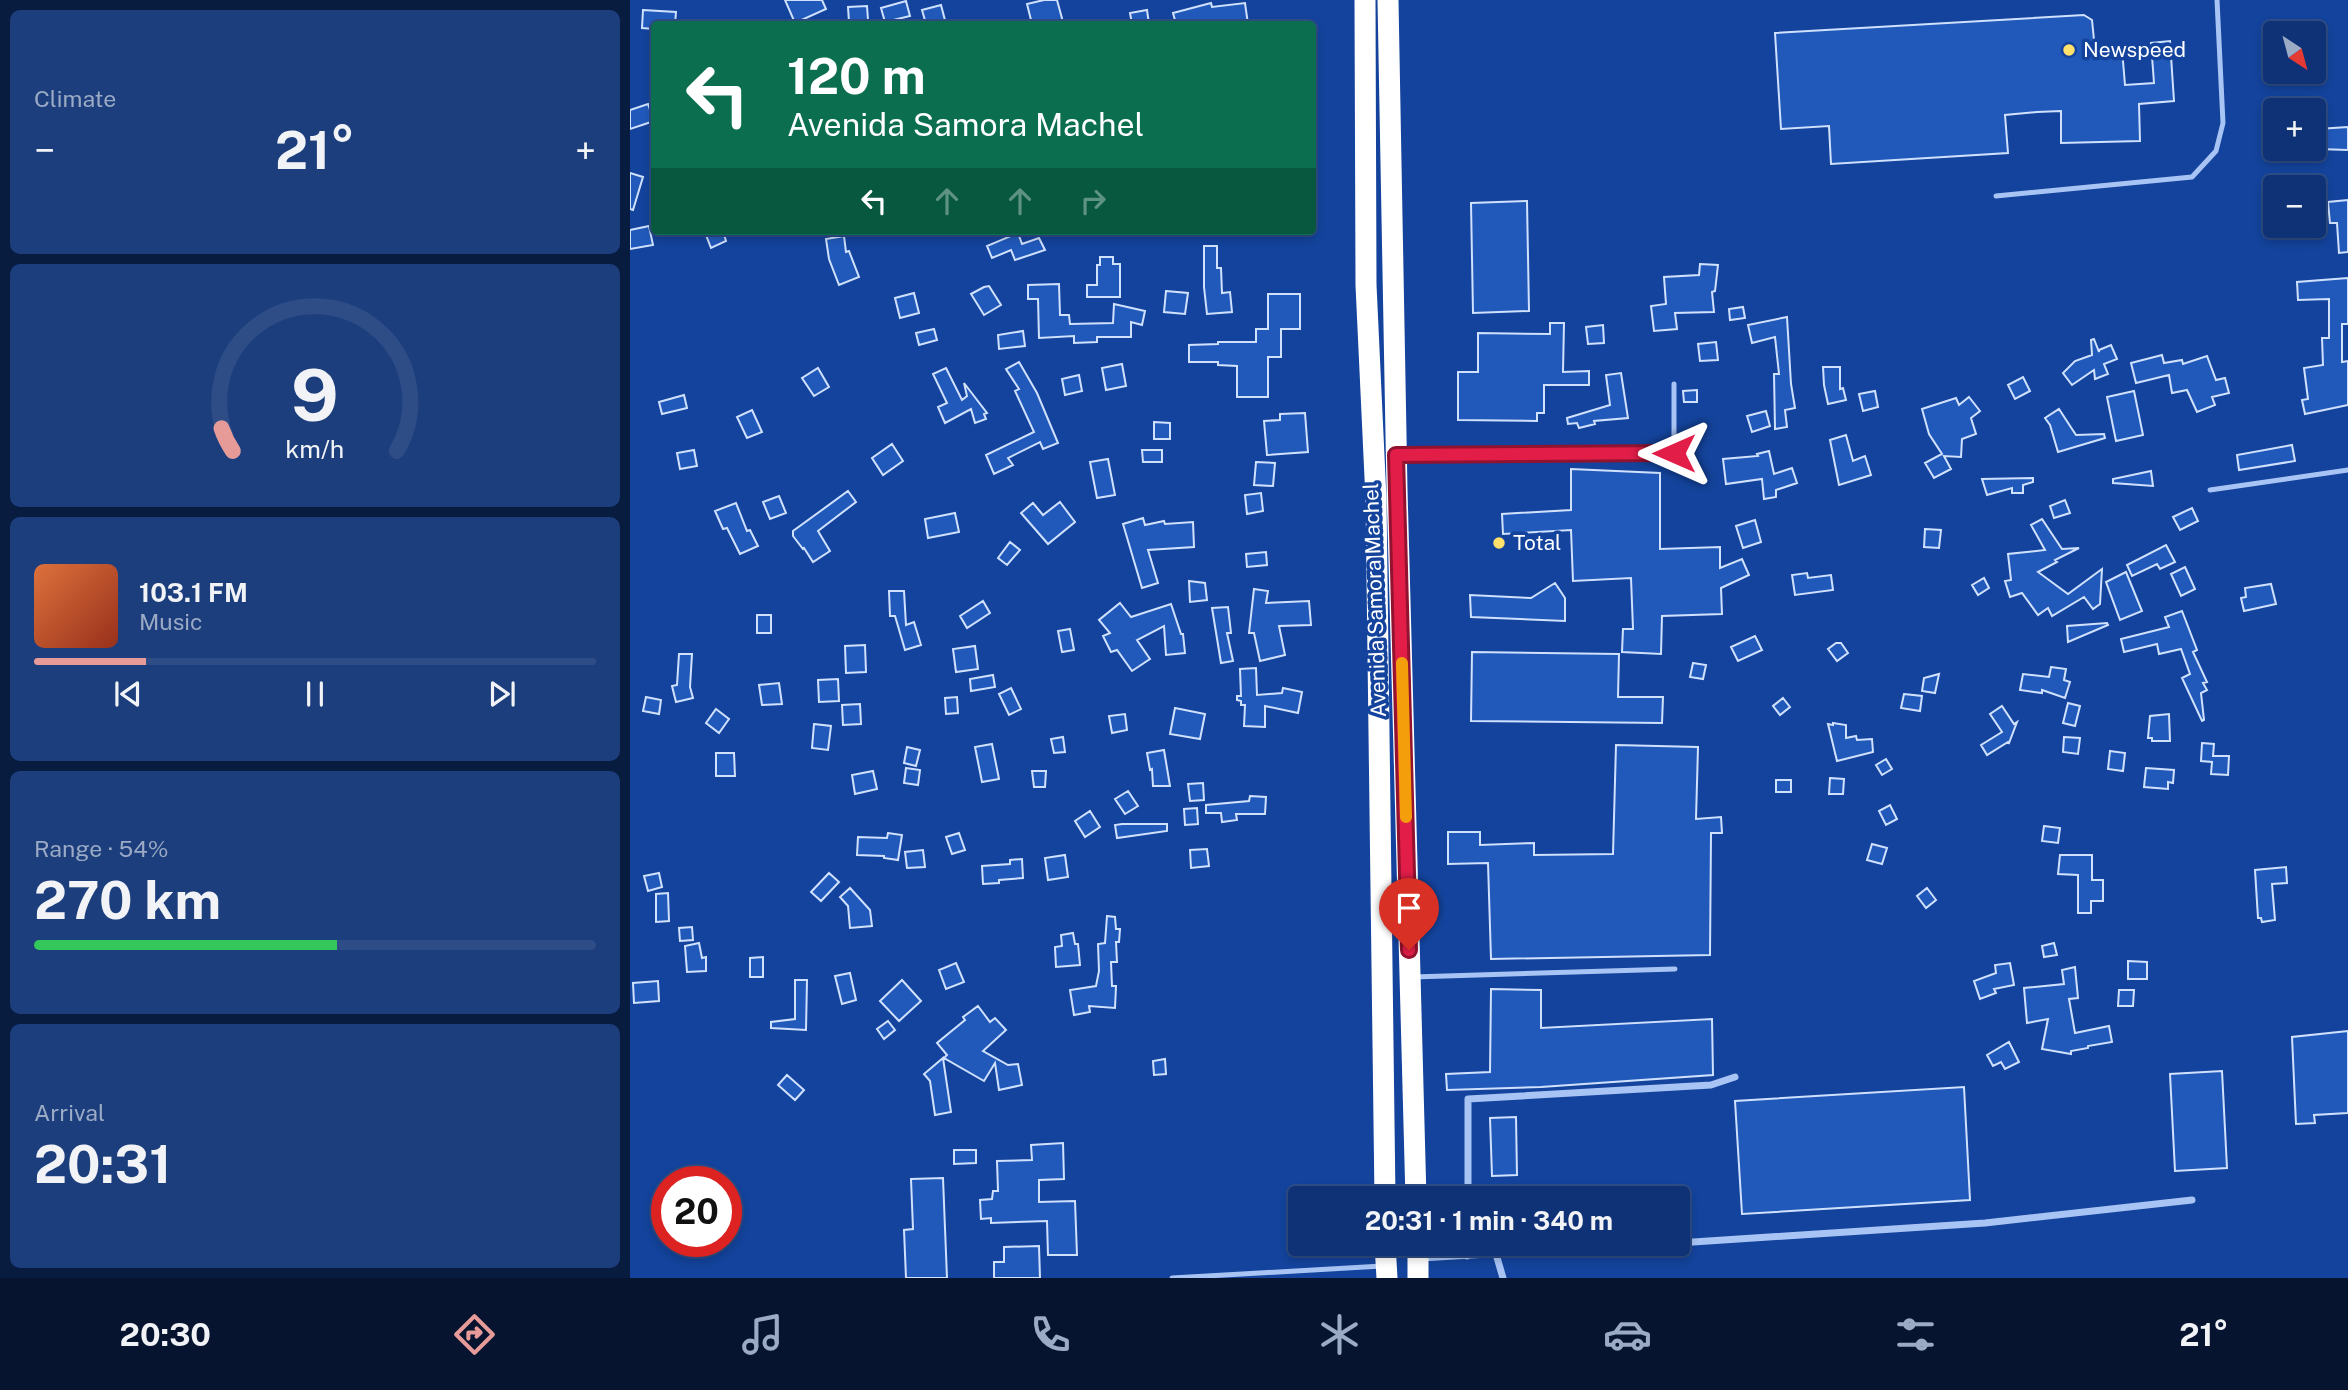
<!DOCTYPE html>
<html lang="en">
<head>
<meta charset="utf-8">
<style>
	:root { --surface:#0e3275; --page:#1c3e7d; --text:#f1f3f6; --muted:#9baac5; --line:#2e4d87; --accent:#e69b98 }
	body { margin:0; font-family:"Public Sans",sans-serif; background:var(--page); color:var(--text); height:100vh; display:flex; flex-direction:column; font-size:26px; white-space:nowrap }
	* { box-sizing:border-box; margin:0 }
	p { font-size:23px; color:var(--muted) }
	.icon { flex:none; width:38px; height:38px; fill:none; stroke:currentColor; stroke-width:2; stroke-linecap:round; stroke-linejoin:round }
	.map { position:relative; flex:1; overflow:hidden }
	.panel { display:flex; flex-direction:column; gap:10px; padding:10px; background:#081c40; width:630px }
	.panel>* { flex:none }
	.banner { position:absolute; left:21px; top:21px; width:665px; height:214px; border-radius:7px; box-shadow:0 4px 10px #0003,0 0 0 2px var(--line); background:#0b6e4f; color:#fff; overflow:hidden }
	.needle { width:46px; rotate:144deg }
	.controls { position:absolute; left:1633px; top:21px; display:grid; gap:14px }
	.controls a { display:grid; place-items:center; width:63px; height:63px; border-radius:7px; background:var(--surface); box-shadow:0 4px 10px #0003,0 0 0 2px var(--line); font-size:35px }
	.speed { position:absolute; left:21px; top:1166px; display:flex; gap:14px; font-size:35px; font-weight:700; text-align:center }
	.speed>* { display:grid; place-content:center; width:91px; height:91px; border-radius:50%; background:var(--surface); box-shadow:0 4px 10px #0003,0 0 0 2px var(--line); line-height:1 }
	.speed .limit { border:10px solid #d22; background:#fff; color:#111 }
	.pin { position:absolute; display:grid; place-items:center; width:60px; height:60px; color:#fff; margin:-72px -30px; border-radius:50% 50% 50% 0; rotate:-45deg; box-shadow:0 0 7px #0007 }
	.pin .icon { rotate:45deg }
	.me { position:absolute; width:77px; margin:-38px; rotate:270deg; stroke-linejoin:round; filter:drop-shadow(0 0 5px #0008) }
	.turn { display:flex; align-items:center; gap:24px; height:147px; padding:0 21px; font-size:32px }
	.turn .icon { width:91px; height:91px; stroke-width:2.5 }
	.turn b { display:block; font-size:49px; line-height:60px }
	.lanes { display:flex; align-items:center; height:66px; padding:0 21px; background:#0003; justify-content:center; gap:35px; direction:ltr }
	.lanes .off { opacity:.35 }
	.big { font-size:52px; font-weight:700; line-height:1.1 }
	.panel .tile { flex:1; display:flex; flex-direction:column; justify-content:center; gap:10px; min-width:0; padding:0 24px; border-radius:10px; background:var(--page) }
	.panel .dial { align-items:center; gap:0 }
	.dial svg { height:182px; overflow:visible; fill:none; stroke:var(--line); stroke-width:7; stroke-linecap:round; text-anchor:middle }
	.dial text { fill:var(--text); stroke:none }
	.song { display:flex; align-items:center; gap:21px }
	.cover { width:84px; height:84px; border-radius:10px; background:linear-gradient(135deg,hsl(20 70% 55%),hsl(10 70% 35%)) }
	.played { height:7px; border-radius:4px; background:linear-gradient(90deg,var(--accent) 20%,var(--line) 20%) }
	.keys { display:flex; justify-content:space-around; direction:ltr }
	.heat { display:flex; justify-content:space-between; align-items:center; font-size:38px; direction:ltr }
	.charge { height:10px; border-radius:5px; background:linear-gradient(90deg,#34c759 54%,var(--line) 0) }
	.trip { position:absolute; left:658px; top:1186px; width:402px; height:70px; border-radius:7px; background:var(--surface); box-shadow:0 4px 10px #0003,0 0 0 2px var(--line); font-weight:700; line-height:70px; text-align:center }
	.dock { display:flex; height:112px; justify-content:space-around; align-items:center; background:#06142f; color:var(--muted) }
	.dock .icon { width:49px; height:49px }
	.dock .selected { color:var(--accent) }
	.dock b { font-size:32px; color:var(--text) }
	main { display:flex; flex:1; min-height:0 }
	.map>svg:first-child { display:block }
</style>
</head>
<body>
<main>
<section class="panel">
<div class="tile"><p>Climate</p>
<div class="heat"><a>−</a><b class="big">21°</b><a>+</a></div>
</div>
<div class="tile dial"><svg viewBox="0 0 100 80">
<path d="M14 69A42 42 0 1 1 86 69"/>
<path d="M14 69A42 42 0 0 1 9 59" stroke="#e69b98"/>
<text x="50" y="56" font-size="32" font-weight="700">9</text>
<text x="50" y="72" font-size="11">km/h</text>
</svg></div>
<div class="tile">
<div class="song"><i class="cover"></i><div><b>103.1 FM</b><p>Music</p></div></div>
<div class="played"></div>
<div class="keys"><svg class="icon" aria-label="previous" viewBox="0 0 24 24"><path d="M18 5L8 12l10 7zM5 5v14"/></svg><svg class="icon" aria-label="pause" viewBox="0 0 24 24"><path d="M8 5v14M16 5v14"/></svg><svg class="icon" aria-label="next" viewBox="0 0 24 24"><path d="M6 5l10 7-10 7zM19 5v14"/></svg></div>
</div>
<div class="tile"><p>Range · 54%</p><b class="big">270 km</b><div class="charge"></div></div>
<div class="tile"><p>Arrival</p><b class="big">20:31</b></div>
</section>
<div class="map">
<svg width="1718" height="1278" viewBox="0 0 1718 1278">
	<rect width="100%" height="100%" fill="#13439c"/>
	<path fill="#2159bb" stroke="#d0e1fd" stroke-width="2" d="M155 0H192L196 9 165 23Z
		M414 0H427L433 22 423 24H402L397 4Z
		M276 1 280 16 255 22 251 8Z
		M581 3 582 7 615 3 618 24H599L598 21 586 24H546L543 13Z
		M311 5 316 24H296L292 10Z
		M237 6 238 20 219 22 218 7Z
		M13 10 46 12 45 24H24V29L12 28Z
		M517 10 519 24H502L500 13Z
		M1454 15 1462 20 1465 50 1492 49 1495 85 1524 83 1521 43 1540 41 1544 101 1509 104 1510 141 1431 143V111L1407 112 1375 115 1378 153 1201 164 1199 126 1151 129 1145 33Z
		M18 104 24 121 0 129V110Z
		M1718 127V150L1689 149 1688 129Z
		M0 173 13 177 3 210 0 209Z
		M1718 200V252L1709 253 1707 223H1700L1698 202Z
		M897 201 899 311 843 313 841 203Z
		M19 226 23 245 0 249V230Z
		M86 231H93L96 241 81 248 76 235Z
		M388 233 392 244 409 238 415 250 385 260 381 250 362 258 357 246Z
		M214 236 216 252 219 251 229 277 209 285 199 259 196 239Z
		M574 246H587V268H591L592 293 600 292 602 312 577 314 574 287Z
		M470 257H483V264H490V297H457V285H467V265H470Z
		M1070 264 1088 265 1085 291 1082 292 1084 312 1045 313 1047 329 1024 331 1021 306 1036 304 1034 277 1069 275Z
		M1718 278V324H1712V362L1718 361V405L1675 414 1672 400 1678 399 1674 368 1693 365 1692 338H1699V299L1668 300 1667 282Z
		M429 284 430 315H439L440 324 483 323 484 304 515 311 512 325 501 322V337H467V342L444 343V336L409 338 408 299H398V285Z
		M359 286 371 305 354 315 341 294 354 287Z
		M536 291 558 293 555 314 534 312Z
		M284 293 289 313 270 318 265 298Z
		M638 294H670V329H651V357H638V397H607V366L588 365V362H559V345L588 344V342H626V329H638Z
		M1113 307 1115 318 1100 320 1099 309Z
		M1157 317 1161 384 1165 408 1155 410 1157 427 1145 429 1144 374H1149L1145 337 1122 343 1118 325Z
		M920 323H934L933 372 959 371V385H914V413H907V421L828 420V372H848V333L920 334Z
		M973 325 974 343 958 344 956 327Z
		M304 329 307 340 289 345 286 333Z
		M393 331 395 346 369 349 368 335Z
		M1464 339 1469 352V350L1481 345 1487 359 1474 364 1478 374 1465 379 1464 370 1442 385 1433 373 1445 361 1462 355 1461 340Z
		M1086 342 1088 360 1070 361 1068 344Z
		M1532 355 1534 363 1552 360 1553 364 1577 356 1586 380 1595 378 1599 393 1582 397 1585 405 1567 412 1557 390 1542 393 1539 375 1506 383 1501 363Z
		M389 362 407 393 428 443 413 449 410 442 378 458 383 465 364 474 356 455 404 432 385 391 389 389 376 369Z
		M492 364 496 386 476 390 472 368Z
		M1193 367H1210V389L1213 388 1216 400 1198 404 1194 385Z
		M188 368 199 387 184 396 172 378Z
		M316 368 332 400 337 396 334 383 357 413 354 414 356 419 345 423 341 409 315 423 308 407 317 403 303 374Z
		M991 373 998 418 964 421 965 424 949 428 947 423 938 424 937 418 980 405 976 375Z
		M449 375 452 391 435 395 432 379Z
		M1393 377 1400 391 1385 399 1378 385Z
		M1067 390V402H1054L1053 391Z
		M1245 391 1248 407 1233 411 1229 394Z
		M1504 391 1513 435 1486 441 1477 397Z
		M54 395 57 408 32 414 29 402Z
		M1339 397 1350 411 1341 418 1346 434 1332 439 1331 457 1314 456 1321 469 1304 478 1295 463 1312 454 1299 434 1292 409 1326 398 1329 405Z
		M1429 409 1446 435 1474 434 1475 438 1428 452 1420 425 1415 418Z
		M122 410 132 432 117 438 107 417Z
		M1136 411 1140 426 1122 432 1117 416Z
		M675 413 678 452 637 455 634 421 650 420V414Z
		M524 422 540 423V439H524Z
		M1216 435 1223 461 1235 456 1241 475 1209 485 1200 440Z
		M262 444 273 461 253 475 242 458Z
		M1662 445 1665 461 1609 470 1607 455Z
		M64 450 67 466 50 469 47 453Z
		M512 450H532V462H513Z
		M1139 451 1144 474 1162 468 1167 483 1146 490V497L1134 499 1132 479 1096 484 1093 459 1128 456 1127 454Z
		M478 459 485 495 467 498 460 462Z
		M626 462 645 463 643 486 624 485Z
		M941 469 1030 473V549L1090 547V568L1112 559 1119 575 1091 588 1092 614 1032 616 1031 654 992 652 993 629H1003L1001 578 943 581 941 530 873 534 872 514 941 510Z
		M1521 471 1523 486 1483 483V479Z
		M1403 478V482L1393 485V493H1382V488L1357 495 1352 479Z
		M218 491 226 502 188 531 200 551 183 562 174 548 173 549 163 536V531Z
		M631 493 633 511 617 514 615 495Z
		M149 496 156 513 140 519 133 502Z
		M1435 500 1440 513 1424 518 1420 506Z
		M430 502 445 522 418 544 391 513 403 503 413 515Z
		M106 503 117 531 120 530 128 546 110 554 97 528 93 529 85 511Z
		M1562 508 1568 521 1550 530 1543 517Z
		M325 513 329 532 298 538 295 519Z
		M513 518 515 525 534 521 535 524 563 522 564 547 518 550 528 583 512 588 493 524Z
		M1412 519 1432 549 1449 548 1425 560 1427 562 1408 572 1438 594 1472 569 1470 604 1463 609 1454 597 1422 616 1418 608 1408 615 1392 593 1380 597 1375 581 1381 580 1378 554 1415 550 1401 525Z
		M1125 520 1131 542 1113 548 1106 526Z
		M1295 529 1311 530 1309 548 1294 547Z
		M380 542 390 550 377 565 368 558Z
		M1536 545 1545 562 1530 569 1527 564 1502 576 1497 565Z
		M636 552 637 565 617 567 616 554Z
		M1555 567 1565 589 1551 596 1541 574Z
		M1496 572 1512 611 1490 620 1476 582Z
		M1177 573 1178 578 1201 575 1203 590 1165 595 1162 575Z
		M1354 578 1359 588 1348 595 1342 585Z
		M559 581 575 583 577 600 560 602Z
		M925 583 935 598V621L841 617 840 595 901 598Z
		M1641 584 1646 604 1614 611 1611 598 1616 597 1615 588Z
		M624 589 638 591 636 603 679 601 681 625 649 626 655 655 630 661 624 633H619Z
		M259 591H274L276 625 284 622 291 645 275 650 265 616H260Z
		M353 601 360 613 337 628 330 616Z
		M490 603 501 617 541 604 551 634H553L555 653 536 655 534 626 507 640 520 659 502 671 487 650 481 652 473 636 480 633 469 620Z
		M598 607 601 633H597L603 661 591 663 582 608Z
		M1552 611 1567 650 1563 652 1577 682 1573 683 1577 690 1571 693 1574 720 1572 721 1552 678 1560 674 1551 649 1529 654 1527 644 1494 652 1491 639 1539 627 1535 617Z
		M127 615H141V633H127Z
		M1477 623 1478 625 1438 642 1437 626Z
		M440 629 444 650 432 652 428 631Z
		M1125 636 1132 650 1108 661 1101 647Z
		M1206 643H1211L1218 653 1207 661 1198 649Z
		M235 645 236 672 216 673 215 646Z
		M345 646 348 669 326 672 323 649Z
		M842 652 989 654 988 697H1033L1032 723 841 721Z
		M49 654H62L60 687 63 698 46 702 42 686 47 685Z
		M1063 663 1076 665 1073 679 1060 677Z
		M1421 667 1436 669 1434 680 1440 682 1435 698 1412 690V693L1390 690 1393 674 1419 677Z
		M626 668 627 695 652 693 653 688 672 692 668 713 635 706V727L614 726 615 705H611V701L607 700V696H611L610 669Z
		M1309 674 1305 693 1292 691 1294 678Z
		M363 675 365 687 341 691 340 679Z
		M208 679 209 701 189 702 188 680Z
		M149 683 152 704 132 705 129 685Z
		M381 688 391 709 379 715 369 694Z
		M1274 694 1292 696 1290 711 1271 708Z
		M16 697 31 700 29 714 13 711Z
		M327 697 328 713 316 714 315 698Z
		M1153 698 1160 707 1150 715 1143 706Z
		M1438 703 1450 706 1445 726 1433 723Z
		M230 704 231 724 213 725 212 705Z
		M1372 706 1384 724 1387 722 1379 743 1378 742 1357 755 1351 745 1372 732 1360 714Z
		M545 708 575 714 570 739 540 734Z
		M86 709 99 719 89 733 76 723Z
		M495 714 497 730 482 733 479 716Z
		M1539 714 1540 741H1522V738H1518L1520 716Z
		M1203 723 1216 725V738L1226 736 1227 740 1242 739 1243 752 1207 761 1198 724 1203 725Z
		M184 724 201 726 198 750 182 748Z
		M433 737 435 752 424 753 421 739Z
		M1434 737 1450 738 1448 754 1433 752Z
		M1572 743 1584 744 1583 756H1599L1598 775 1581 774 1582 762 1571 761Z
		M362 744 369 779 352 782 345 747Z
		M986 745 1068 747 1066 819 1091 817 1092 833H1081L1080 955 861 959 858 863 818 864V832H850V845L904 843V855L983 854Z
		M277 747 290 750 286 766 274 763Z
		M534 750 540 786H523L522 769 520 770 517 753Z
		M1480 751 1495 753 1493 771 1478 769Z
		M86 753H104L105 776H86Z
		M1256 759 1262 769 1252 775 1246 765Z
		M276 768 290 770 288 785 274 783Z
		M1516 768 1544 770 1543 783 1538 782V789L1514 787Z
		M243 771 247 789 225 794 222 775Z
		M402 771H416L415 787H404Z
		M1200 778 1214 779 1213 794H1199Z
		M1146 780H1161V792H1146Z
		M573 783 574 800 560 801 558 784Z
		M498 791 508 806 495 814 485 799Z
		M620 796 636 797 635 814H606L607 820 592 822 591 813H576V805L619 801Z
		M1260 805 1267 819 1256 825 1249 811Z
		M567 808 568 824 555 825 554 809Z
		M460 811 470 827 455 837 445 821Z
		M492 824H537V831L487 838 485 825Z
		M1414 826 1430 828 1428 843 1412 841Z
		M258 833 272 835 268 860 254 858V856L227 855 228 837 257 838Z
		M329 833 335 850 322 854 316 837Z
		M1242 844 1257 848 1252 864 1237 860Z
		M577 849 579 866 561 868 560 850Z
		M293 850 295 867 277 868 275 852Z
		M435 855 438 877 418 880 415 858Z
		M1430 855H1462V880H1473V901H1461V913H1448V875L1428 874Z
		M392 859 393 878 369 880V883L353 884 352 866 380 864V860Z
		M1656 867 1657 883 1642 884 1645 920 1632 922 1631 918H1628L1625 870Z
		M29 873 32 887 18 891 14 876Z
		M199 873 209 882 191 901 181 892Z
		M220 888 240 910 242 926 220 928 218 906 210 897Z
		M1297 888 1306 900 1296 908 1287 896Z
		M38 893 39 921 26 922V894Z
		M477 916 485 917 486 929H490L489 942H486L487 962H481L482 986H486L485 1008 459 1006 460 1012 444 1015 440 990 466 986 469 971 468 944 475 943Z
		M62 927 63 940 50 941 49 928Z
		M443 933 445 944H448L450 965 426 967 425 947 432 946 431 935Z
		M69 943 72 958 76 957V971L57 972 55 946Z
		M1424 943 1427 955 1414 957 1412 946Z
		M133 957V977H120V958Z
		M1498 961 1517 962V979H1498Z
		M326 963 334 982 316 989 309 970Z
		M1380 963 1384 985 1364 989 1366 993 1350 999 1344 981 1366 973 1365 965Z
		M1445 967 1448 998 1439 999 1445 1033 1479 1026 1482 1042 1458 1046V1048L1441 1051V1054L1412 1049 1418 1019 1397 1023 1394 988 1434 984 1432 970Z
		M220 973 226 1000 212 1004 205 976Z
		M165 980H177L176 1030 141 1028V1022L165 1019Z
		M272 980 291 1001 269 1021 250 1001Z
		M28 981 29 1001 4 1003 3 983Z
		M861 989 911 990V1028L1082 1019 1083 1075 911 1087 817 1090 816 1074 860 1072Z
		M1489 990H1504L1503 1006H1488Z
		M348 1006 360 1022 365 1018 376 1030 353 1051 378 1065 388 1064 392 1085 369 1090 365 1063 354 1081 314 1058 317 1055 307 1043 335 1020 333 1017Z
		M258 1021 265 1030 254 1039 247 1029Z
		M1718 1031V1113L1684 1115 1685 1123 1666 1124 1662 1037Z
		M1379 1042 1389 1062 1375 1069 1371 1062 1363 1066 1357 1055Z
		M313 1058 321 1112 305 1115 300 1081 294 1074Z
		M535 1059 536 1074 524 1075 523 1061Z
		M1592 1071 1597 1168 1545 1171 1540 1074Z
		M157 1075 174 1090 165 1100 148 1085Z
		M1334 1087 1340 1200 1112 1214 1105 1101Z
		M886 1117 887 1175 862 1176 860 1118Z
		M433 1143 434 1179 409 1180V1202L445 1201 447 1255H418L417 1221 361 1223V1218L351 1219 350 1200 362 1199 363 1191H368L367 1161 402 1160 401 1145Z
		M324 1150H346V1163L324 1164Z
		M313 1178 317 1278H276L274 1230 283 1229 281 1179Z
		M409 1246 410 1278H364V1262H374V1247Z"/>
	<g fill="none" stroke-linecap="round" stroke-linejoin="round">
		<path stroke="#a8c4f4" stroke-width="5" d="M1366 196 1562 177 1586 151 1593 123 1587 0
			M773 455 1044 454V384
			M1580 490 1718 470
			M783 977 1045 969
			M542 1278 752 1266"/>
		<path stroke="#a8c4f4" stroke-width="7" d="M838 1199V1099L1081 1085 1105 1077
			M1048 1243 1355 1223 1562 1200
			M866 1254 873 1278
			M837 1256 838 1244
			M791 1258 1024 1244"/>
		<path stroke="#fff" stroke-width="21" d="M735 0 736 285 746 499 755 1199
			M758 0 767 489 786 1199
			M755 1244 757 1278
			M788 1244V1278"/>
	</g>
	<g fill="none" stroke-linecap="round" stroke-linejoin="round">
		<defs>
			<path id="route" d="M779 950 766 455 1044 453"/>
		</defs>
		<use href="#route" stroke="#92132f" stroke-width="18"/>
		<use href="#route" stroke="#e11d48" stroke-width="12"/>
		<path stroke="#f59e0b" stroke-width="12" d="M772 663 776 817"/>
	</g>
	<g fill="#ffe16b" stroke="#13439c" stroke-width="2.5">
		<circle cx="1439" cy="50" r="7"/>
		<circle cx="869" cy="543" r="7"/>
	</g>
	<g text-anchor="middle" stroke-width="7" stroke-linejoin="round" paint-order="stroke">
		<g font-size="21" fill="#fff" stroke="#13439c" text-anchor="start">
			<text x="1453" y="57">Newspeed</text>
			<text x="883" y="550">Total</text>
		</g>
		<g font-size="21" fill="#fff" stroke="#13439c">
			<text transform="translate(745 600) rotate(-92)" y="7">Avenida Samora Machel</text>
		</g>
	</g>
</svg>
<div class="controls">
<a><svg class="needle" viewBox="-14 -14 28 28"><path d="M0-13l5 13h-10z" fill="#e53935"/><path d="M0 13l5-13h-10z" fill="#9baac5"/></svg></a>
<a>+</a>
<a>−</a>
</div>
<div class="speed"><div class="limit">20</div></div>
<div class="pin" style="left:779px;top:950px;background:#d93025"><svg class="icon" aria-label="arrive" viewBox="0 0 24 24"><path d="M6 21V4h12l-3 4 3 4H6"/></svg></div>
<svg class="me" style="left:1044px;top:453px" viewBox="-20 -20 40 40"><path d="M0-17L14 15 0 8-14 15z" fill="#e11d48" stroke="#fff" stroke-width="4"/></svg>
<div class="trip">20:31 · 1 min · 340 m</div>
<div class="banner">
<div class="turn"><svg class="icon" aria-label="left" viewBox="0 0 24 24"><path d="M17 20v-9H6M10 6l-5 5 5 5"/></svg><div><b>120 m</b>Avenida Samora Machel</div></div>
<div class="lanes"><svg class="icon" aria-label="left" viewBox="0 0 24 24"><path d="M17 20v-9H6M10 6l-5 5 5 5"/></svg><svg class="icon off" aria-label="ahead" viewBox="0 0 24 24"><path d="M12 20V5M6 11l6-6 6 6"/></svg><svg class="icon off" aria-label="ahead" viewBox="0 0 24 24"><path d="M12 20V5M6 11l6-6 6 6"/></svg><svg class="icon off" aria-label="right" viewBox="0 0 24 24"><path d="M7 20v-9h11M14 6l5 5-5 5"/></svg></div>
</div>
</div>
</main>
<nav class="dock">
<b>20:30</b>
<svg class="icon selected" aria-label="directions" viewBox="0 0 24 24"><path d="M12 3l9 9-9 9-9-9zM9 14v-3h6M13 9l2 2-2 2"/></svg>
<svg class="icon" aria-label="music" viewBox="0 0 24 24"><path d="M9 18V5l10-2v13"/><circle cx="6" cy="18" r="3"/><circle cx="16" cy="16" r="3"/></svg>
<svg class="icon" aria-label="phone" viewBox="0 0 24 24"><path d="M5 4h4l2 5-3 2q2 4 5 5l2-3 5 2v4C11 20 4 13 5 4z"/></svg>
<svg class="icon" aria-label="climate" viewBox="0 0 24 24"><path d="M12 3v18M4 7l16 10M4 17L20 7"/></svg>
<svg class="icon" aria-label="car" viewBox="0 0 24 24"><path d="M5 17H2v-5l4-1 3-4h7l3 4 3 1v5h-3M9 17h6M6 11h13"/><circle cx="7" cy="17" r="2"/><circle cx="17" cy="17" r="2"/></svg>
<svg class="icon" aria-label="filters" viewBox="0 0 24 24"><path d="M4 7h16M4 17h16"/><circle cx="9" cy="7" r="2"/><circle cx="15" cy="17" r="2"/></svg>
<b>21°</b>
</nav>
</body>
</html>
